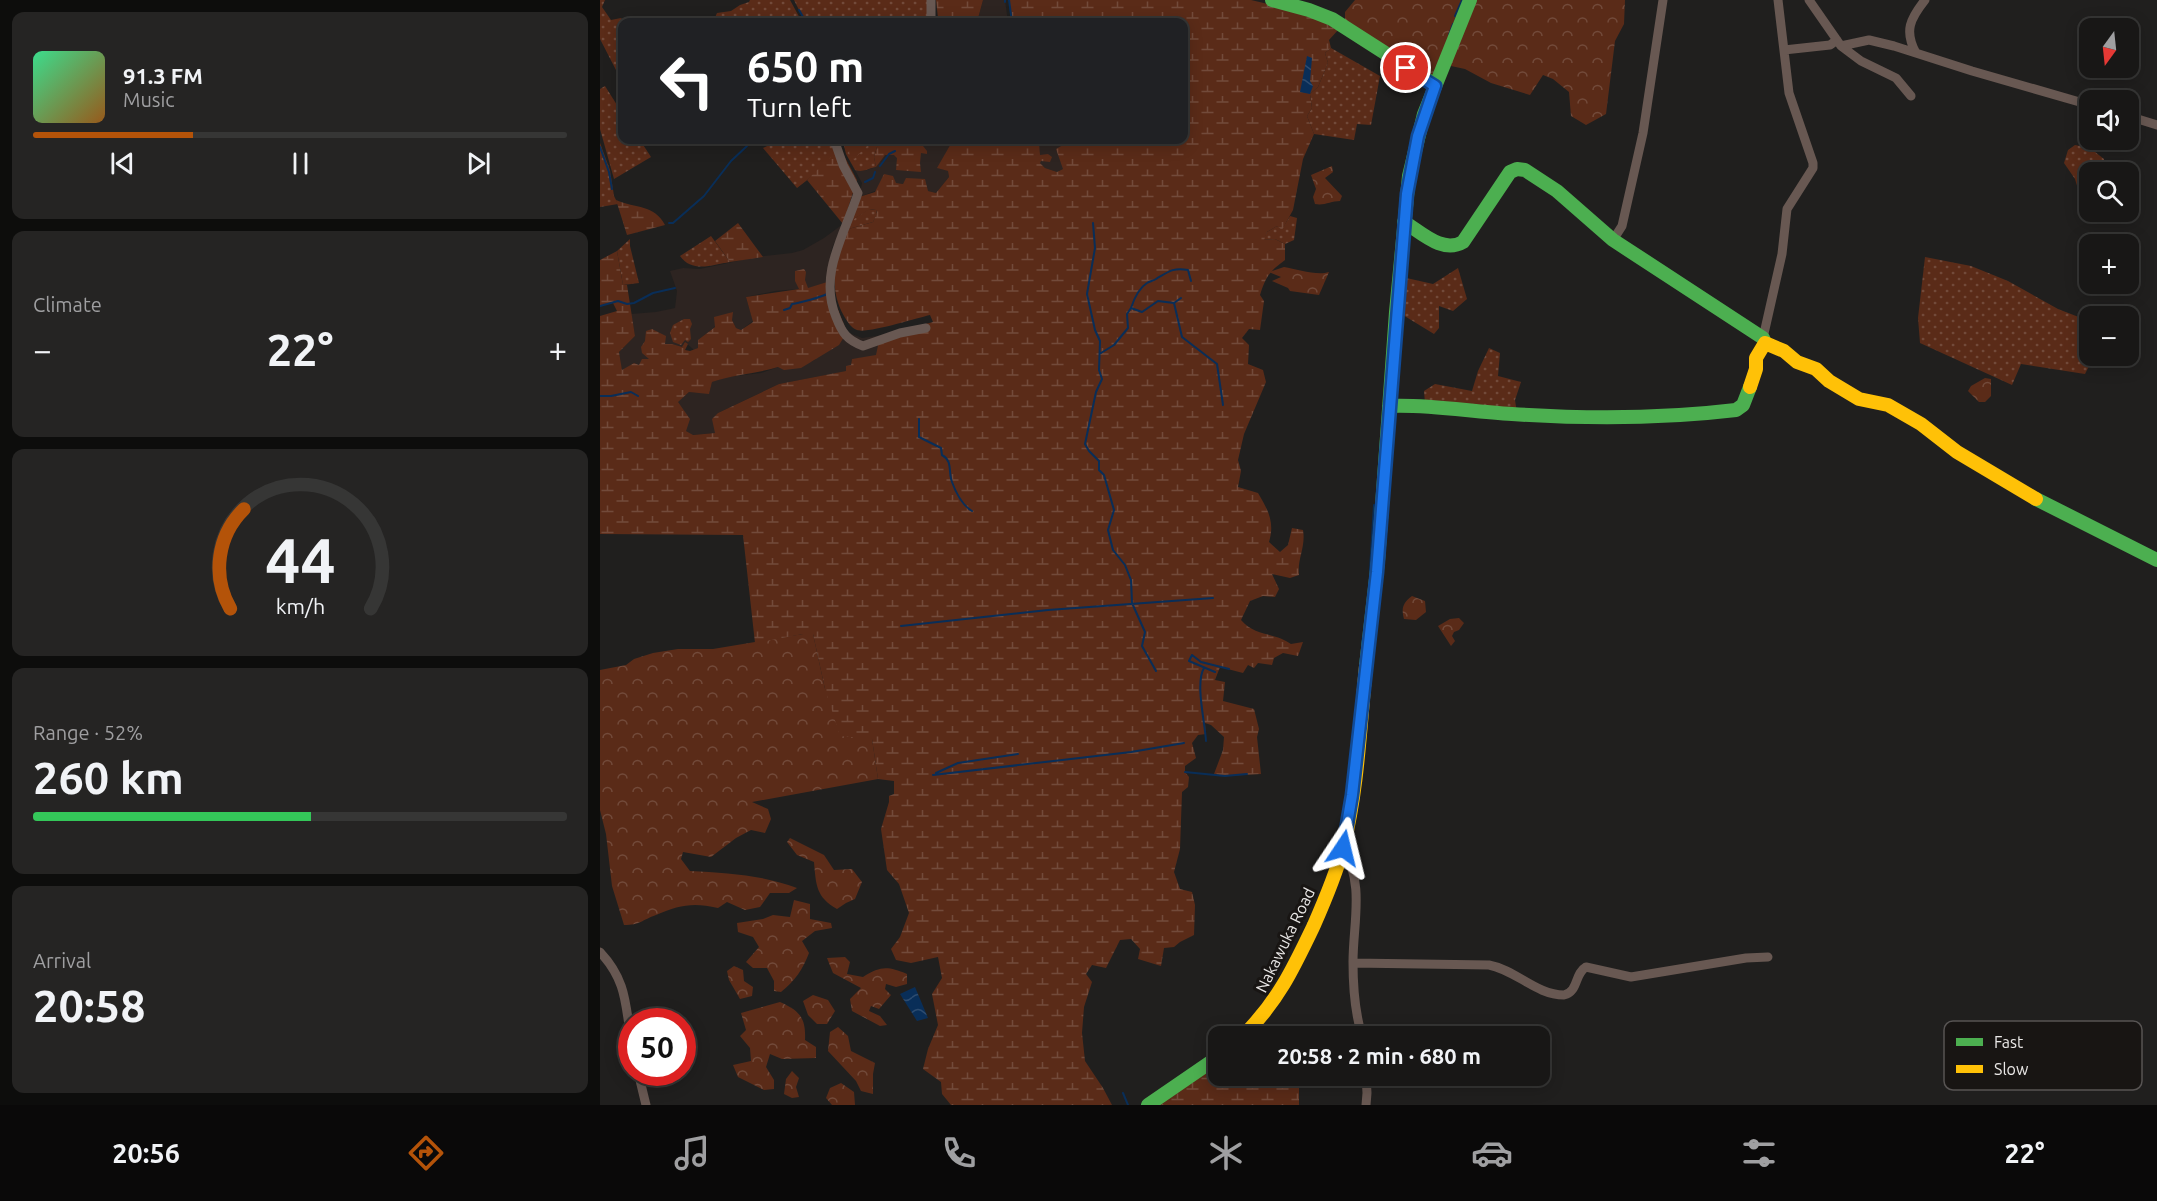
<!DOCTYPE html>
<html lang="en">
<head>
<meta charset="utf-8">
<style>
	:root { --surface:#181716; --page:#252423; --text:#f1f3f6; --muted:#9f9fa1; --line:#363635; --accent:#b45309 }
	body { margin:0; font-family:Ubuntu,sans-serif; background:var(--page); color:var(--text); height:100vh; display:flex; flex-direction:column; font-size:22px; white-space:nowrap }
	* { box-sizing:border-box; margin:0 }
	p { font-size:20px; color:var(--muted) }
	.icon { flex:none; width:33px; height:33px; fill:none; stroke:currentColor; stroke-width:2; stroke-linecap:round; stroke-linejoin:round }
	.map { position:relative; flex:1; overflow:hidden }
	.drawer { display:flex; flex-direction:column; gap:12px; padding:12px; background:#0d0d0c; width:600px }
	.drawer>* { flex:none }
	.top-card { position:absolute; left:18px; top:18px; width:570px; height:126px; border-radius:12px; box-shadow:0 3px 15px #0003,0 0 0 2px var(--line); background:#202124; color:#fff; overflow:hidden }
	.needle { width:39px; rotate:195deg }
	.tools { position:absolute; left:1479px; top:18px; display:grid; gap:12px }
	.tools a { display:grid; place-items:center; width:60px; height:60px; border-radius:12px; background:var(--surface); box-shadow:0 3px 15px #0003,0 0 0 2px var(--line); font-size:30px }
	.speed { position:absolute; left:18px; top:1008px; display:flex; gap:12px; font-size:30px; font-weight:700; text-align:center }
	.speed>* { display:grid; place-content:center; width:78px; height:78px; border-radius:50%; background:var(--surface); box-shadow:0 3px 15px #0003,0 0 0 2px var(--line); line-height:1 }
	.speed .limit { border:9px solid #d22; background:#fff; color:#111 }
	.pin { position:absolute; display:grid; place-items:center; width:51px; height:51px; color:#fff; margin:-26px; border:3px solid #fff; border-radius:50%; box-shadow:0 2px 6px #0007 }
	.me { position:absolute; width:66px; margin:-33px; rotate:10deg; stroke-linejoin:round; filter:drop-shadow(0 0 4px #0008) }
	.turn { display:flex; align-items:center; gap:21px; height:126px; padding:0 30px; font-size:27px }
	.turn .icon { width:78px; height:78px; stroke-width:2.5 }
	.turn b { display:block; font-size:42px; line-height:51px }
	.big { font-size:45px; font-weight:700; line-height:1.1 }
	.drawer .tile { flex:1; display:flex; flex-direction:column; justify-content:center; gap:9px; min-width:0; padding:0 21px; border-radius:12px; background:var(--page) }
	.drawer .dial { align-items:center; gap:0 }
	.dial svg { height:156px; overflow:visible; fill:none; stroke:var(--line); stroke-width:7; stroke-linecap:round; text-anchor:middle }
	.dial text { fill:var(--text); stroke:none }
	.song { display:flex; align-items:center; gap:18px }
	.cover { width:72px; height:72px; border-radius:9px; background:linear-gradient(135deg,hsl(150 70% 55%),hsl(30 70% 35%)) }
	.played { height:6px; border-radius:3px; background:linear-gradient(90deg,var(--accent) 30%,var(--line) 30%) }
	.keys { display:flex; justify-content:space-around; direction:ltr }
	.heat { display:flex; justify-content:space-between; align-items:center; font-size:33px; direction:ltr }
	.charge { height:9px; border-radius:4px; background:linear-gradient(90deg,#34c759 52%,var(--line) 0) }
	.trip { position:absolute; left:608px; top:1026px; width:342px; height:60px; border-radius:12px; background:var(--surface); box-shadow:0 3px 15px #0003,0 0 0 2px var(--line); font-weight:700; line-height:60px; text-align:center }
	.tab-bar { display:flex; height:96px; justify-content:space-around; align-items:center; background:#0a0909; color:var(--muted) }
	.tab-bar .icon { width:42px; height:42px }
	.tab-bar .active { color:var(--accent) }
	.tab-bar b { font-size:27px; color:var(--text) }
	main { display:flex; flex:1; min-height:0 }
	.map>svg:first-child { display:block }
</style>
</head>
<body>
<main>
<section class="drawer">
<div class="tile">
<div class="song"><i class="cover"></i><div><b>91.3 FM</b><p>Music</p></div></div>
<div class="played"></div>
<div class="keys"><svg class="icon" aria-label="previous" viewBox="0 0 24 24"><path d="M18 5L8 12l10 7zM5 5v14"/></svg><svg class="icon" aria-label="pause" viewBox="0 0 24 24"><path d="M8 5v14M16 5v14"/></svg><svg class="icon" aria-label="next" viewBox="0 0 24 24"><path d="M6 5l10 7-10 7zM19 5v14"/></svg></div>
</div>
<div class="tile"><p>Climate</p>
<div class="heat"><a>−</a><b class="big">22°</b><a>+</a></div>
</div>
<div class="tile dial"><svg viewBox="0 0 100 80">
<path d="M14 69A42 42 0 1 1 86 69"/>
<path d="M14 69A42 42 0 0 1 21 18" stroke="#b45309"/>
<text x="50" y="56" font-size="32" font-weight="700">44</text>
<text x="50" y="72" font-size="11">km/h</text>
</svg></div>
<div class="tile"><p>Range · 52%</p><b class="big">260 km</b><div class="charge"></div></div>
<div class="tile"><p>Arrival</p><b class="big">20:58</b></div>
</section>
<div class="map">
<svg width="1557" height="1105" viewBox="0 0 1557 1105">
	<defs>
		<pattern id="grass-dots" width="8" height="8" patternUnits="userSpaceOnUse" patternTransform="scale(1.5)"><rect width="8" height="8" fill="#5a2b18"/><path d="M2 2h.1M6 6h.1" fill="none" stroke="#724a3a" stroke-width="1.8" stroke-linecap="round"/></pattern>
		<pattern id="forest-crowns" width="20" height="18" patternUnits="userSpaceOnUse" patternTransform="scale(1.5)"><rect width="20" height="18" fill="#5a2b18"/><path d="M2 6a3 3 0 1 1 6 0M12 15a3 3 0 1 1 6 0" fill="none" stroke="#724a3a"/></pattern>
		<pattern id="wetland-marsh" width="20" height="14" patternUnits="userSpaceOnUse" patternTransform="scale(1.5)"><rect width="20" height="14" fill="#5a2b18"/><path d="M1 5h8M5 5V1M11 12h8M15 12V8" fill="none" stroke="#724a3a"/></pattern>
		<pattern id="water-waves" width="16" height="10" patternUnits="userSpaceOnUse" patternTransform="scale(1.5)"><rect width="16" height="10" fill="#092e58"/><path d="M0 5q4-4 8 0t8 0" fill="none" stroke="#2d4c70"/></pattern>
	</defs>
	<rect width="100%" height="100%" fill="#201f1e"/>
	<path fill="#2d2421" d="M383 0H405L408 22H377Z
		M279 140H353L338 168 348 171 349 177 336 193 328 191 307 178 303 184 296 183 259 197 262 183 255 170 264 171 276 167Z
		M437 140H482L481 144 463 169 457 172 445 168 440 163 439 141Z
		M243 224 232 248 227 282 210 288 175 291 146 297 153 321 141 330 136 328 132 320V312L99 340 98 348 94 350 85 342 82 348 39 365 34 363 22 371 19 352 35 336 31 314 56 312 75 308 77 291 70 271 83 268 100 269 156 257 192 253 203 250 224 238Z
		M247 332 262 338 283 335 277 356 252 359 251 365 247 371 179 384 118 413 116 433 92 435 86 431 77 402 89 392 109 393 112 382 127 377 161 373 178 367 213 361Z"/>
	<path fill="url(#grass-dots)" d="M0 0H5L2 7 11 20 21 18 26 22H22V71L17 72 0 39Z
		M150 0H190L202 22H142L135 20 113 22 117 13 131 11 140 5 149 2Z
		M194 0H332L331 22H205Z
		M731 48 780 76 771 125 757 124 754 140 714 134 707 116 712 108 710 94 718 87 728 63 725 53Z
		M5 86 22 113V140H40L51 157 14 179 0 129V89Z
		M180 140H238L241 150 206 181 197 188 163 148Z
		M244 140H257L251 146 269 144 271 140H279L274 157 276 167C269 168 263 173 255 170L246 154 243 142Z
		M0 143 10 170 14 196 18 204 0 207Z
		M1475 145 1490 148 1504 159V172H1490L1489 188 1483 191 1478 189 1475 179 1464 163 1468 150Z
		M269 209 276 210 277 214 273 222 245 230 249 222Z
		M690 216 697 218 694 240 685 244 675 239 663 240 667 232 677 226 682 229Z
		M111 236 130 262C112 265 92 273 80 256Z
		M30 239V246L39 283 23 285 17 251Z
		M1325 257 1371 266 1408 281 1458 309 1489 321 1490 356H1494L1485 374 1421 364 1412 385 1320 343 1318 318Z
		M858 268 867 299 853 311 839 306V328L834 334 798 312 802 277 833 284Z
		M84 319H90L92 324 90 329 91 339 88 342 85 340 81 345 73 342 70 333 73 325Z
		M889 348 900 353 898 376 921 382 915 400 917 413 825 403 824 391 835 384 872 391 878 371Z"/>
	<path fill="url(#forest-crowns)" d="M755 0H862L834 74 830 77 745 22V12Z
		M874 0H1025L1024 24 1015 41 1006 114 986 125 971 116 969 92 953 79 943 75 930 95 891 83 865 69 851 66 850 61Z
		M257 140H271L269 144 254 159 249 153Z
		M732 166 733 172 725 178 742 196 740 201C731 201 724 206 715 204L713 197 716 189 711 175Z
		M684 267C697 269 717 276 729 272L719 295 690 291 688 288 672 281 681 277 669 272Z
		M1385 378 1391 379V396L1385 402H1379L1368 391 1371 386Z
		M812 596 825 601 826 612 816 620 804 619C801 608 803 603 812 596Z
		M859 618 864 623 859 630 854 632 852 636 855 641 851 646 838 626 850 619Z
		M203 634H213L225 689 272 739 278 779 152 802 168 809 171 819 165 833 151 830 136 838 111 857 83 852 81 859 90 871C127 873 163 875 197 888L189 893H170L160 907 145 910 127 902 118 908C93 902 79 905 56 915 42 920 40 925 24 925L12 886 6 834 0 810V670L26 665 34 659 53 653 78 649H113Z
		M190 838 224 855 234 870 252 869 262 882 255 899 246 903 237 909C216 897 216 885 214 862L197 855 187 842Z
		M194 900 210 904V919L231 923 232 928 215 931 202 941 209 953C203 969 195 981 181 992L174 991V981L167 968H153L146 962 159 947 153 937 138 932 137 923 163 919 173 915 190 917Z
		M245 957 250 962 247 974 263 977C281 966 287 966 307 974V984L296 987 286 984 285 989 291 995 279 1009 271 1006 269 1011 280 1016 287 1025 280 1026 252 1011 250 999 261 988 233 973 227 958Z
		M134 966 143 970 144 981 153 987 152 996 140 999 129 980 127 971Z
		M213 995 228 1000 235 1011 227 1024H217L208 1015 203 1001Z
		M180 1002C200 1011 206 1018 205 1040L216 1047V1058L182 1059 170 1054 166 1067 174 1080V1089L164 1090 138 1077 133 1065 151 1061 150 1048 140 1036 146 1030 141 1013Z
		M238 1027 248 1036 251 1051 275 1063 273 1074V1094L261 1091 256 1081 228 1051 230 1032Z
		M192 1071 199 1078 196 1087 199 1097 192 1098 184 1094 186 1079Z
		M241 1083 254 1092 255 1105H232L226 1098 230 1088Z"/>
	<path fill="url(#wetland-marsh)" d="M336 0H383L377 22H349L338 18Z
		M409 0H651C681 7 711 14 738 30L729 40 731 48 725 53 728 63 718 87 710 94 712 108 707 116 714 134 703 159 693 210 682 230 677 226 667 232 664 240 675 239 685 244V260C669 272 666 276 660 295L664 301 660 330 649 329 642 338 649 345 648 364 663 370 666 382 644 434 638 460 641 471 638 487 658 493C668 510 675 522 669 542L680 552 688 545 692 528 703 530C706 547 697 559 699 575L690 578 672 574 679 589 675 597 663 596 650 601 641 620C655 637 675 632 691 644L703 642 698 656 683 653 674 658 672 665 658 663 654 668 648 665 643 673 620 667 615 680 625 682 623 701 654 709 659 729 657 737 661 774 625 776 614 774 623 750 624 737 611 725 605 723 606 734 598 735 592 743 596 758 585 766V772L589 777 588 787 582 792 580 849 574 872 580 889 592 892 595 905 594 935 580 942 574 947 564 948 561 966 538 959 540 949 531 939 520 940 506 968 492 965 486 974 492 982 484 1007 482 1033 485 1061 503 1088 512 1105H351L342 1094 341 1082 323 1069 328 1049 338 1025 332 994 342 978 338 957 311 963 296 960 291 949 300 937 309 913 299 884 287 870 281 829 289 802V796L294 794V781L278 779 272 739 240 736 225 689 213 634H203L155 643 143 535 0 534V316L17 311 13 303 0 306V260L17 251 23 285H27L35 336 19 352 22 370 34 363 39 365 42 359H49L42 353 41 347 45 341 46 331 52 329 66 336 65 344H72L82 347 85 342 88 344 85 350 90 351 98 348V340L115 327 114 317 133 312 132 320 136 328 141 330 153 322 146 297 199 289 195 281V271L204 269 206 272 205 280 208 288 227 282 247 332 239 345 201 368 184 370 178 367C156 374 134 374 112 382L109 394 89 392 78 402 90 419 86 431 93 435 115 433 112 419 118 413 179 384 246 371V366L251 365 252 359 276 355 279 341 283 335 333 322 330 315C317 318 266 334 257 330 251 328 247 321 244 316 227 285 237 263 245 230L273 222 277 213 276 210 270 209 249 222 259 197 275 192 284 174 293 176 296 183 303 184 306 178 325 179 328 191 336 193 349 177 348 171 337 168 353 140H373L378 143 382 140H437L439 141 440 155 448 154 452 157 450 162 441 161 440 163 445 168 457 172 463 169 456 149 470 141 480 144 482 140H584V22H412Z
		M279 140H323V146L327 151V154L321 153 320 163 321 172 296 170 297 158 294 155H285L276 167 274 157Z
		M241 150 257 180 243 224 207 180 226 161Z
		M16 200C36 209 54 204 65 225L27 235Z
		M138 223 163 257 130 262 115 241Z
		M618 1065V1076H699V1105H558Z"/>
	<path fill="url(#water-waves)" d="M707 56 712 58 710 81 713 86 710 94 700 92Z
		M315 987 328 1018 317 1021 300 994Z"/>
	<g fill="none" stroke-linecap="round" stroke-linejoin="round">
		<path stroke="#092e58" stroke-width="2" d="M409 0 412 22
			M405 2V0
			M199 10 206 22
			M855 16 862 0
			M849 35 853 24
			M156 145 173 140
			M0 147 9 172 12 189
			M280 166 289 154 295 151
			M265 182 273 178 275 172
			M69 223H73L104 196 131 161 147 146
			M493 223 495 248 487 294 495 330 500 341 499 370 502 379 496 392 485 444 489 451 499 461V470L504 475 514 510 508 530 513 550 525 565 531 580 532 603 545 632 542 646 556 671
			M574 303 582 337 617 364 623 405
			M0 306 18 301 27 304 34 303 53 293 75 288
			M531 308C534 299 539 288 547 283 550 281 553 281 556 279 568 272 573 267 588 270L591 281
			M184 310 190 308 192 304C200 303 221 297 227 294
			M501 353 514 345 528 328 527 314 531 308 542 312 558 301 574 303 581 298
			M0 396H11L31 392 38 396
			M319 419V437L341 448 342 455C353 461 348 472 352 482 356 493 362 505 372 511
			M770 570 774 505
			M301 626 448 610 613 598
			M762 644 763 636
			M604 668C595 683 605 722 606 741
			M615 672 589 661 592 655 601 662 629 669
			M585 772 625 776 647 774
			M336 773 358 763 418 754
			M333 775 531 752 584 743
			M523 1093 528 1105"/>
		<path stroke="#685852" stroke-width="9" d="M331 0V22
			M1209 0 1241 46 1261 61 1296 78 1311 96
			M1241 46 1269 40 1294 46 1372 71 1490 105
			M1184 50 1230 45 1237 40
			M1316 53C1304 31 1310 19 1325 0
			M1528 116 1557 125
			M231 140 236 145 243 165 258 193C245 234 218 274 236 317 242 333 247 340 263 346L300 333 326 328
			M1013 240 1022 226 1043 133 1063 0
			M1163 338 1182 254 1187 209 1213 168V163L1189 93 1178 0
			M743 848C765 884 753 923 753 962 753 987 755 1013 762 1036
			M0 952C28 982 25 1006 32 1045
			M753 963 889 965C916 970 936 995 964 995 979 991 974 974 986 967L1031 977 1146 958 1168 957
			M649 1031 692 1036
			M38 1072 46 1105
			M766 1076 767 1093 766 1105"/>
		<path stroke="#4caf50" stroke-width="14" d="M672 0 709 10 732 19 835 85
			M804 222C821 232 842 254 863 242L910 172 917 169 925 170 957 191 1013 240 1163 338 1165 343
			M789 406C830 404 871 412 912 414 987 419 1061 419 1136 410L1143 405 1150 387
			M1436 499 1557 560
			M766 666 778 561 796 312 809 176 824 114 870 0
			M548 1105 618 1057"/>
		<path stroke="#ffc107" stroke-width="14" d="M1150 387 1156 369V358L1165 343 1184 351 1197 362 1216 369 1229 381 1259 399 1288 405 1321 424 1357 452 1436 499
			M643 1036C678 1001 693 969 714 925 725 900 736 874 743 848 758 789 760 726 766 666"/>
	</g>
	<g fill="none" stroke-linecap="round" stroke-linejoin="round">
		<defs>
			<path id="route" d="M743 848 752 795 777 572 807 194 818 136 835 86 806 68"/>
		</defs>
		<use href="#route" stroke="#114b97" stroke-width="15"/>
		<use href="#route" stroke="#1a73e8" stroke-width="10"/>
	</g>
	<g text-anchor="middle" stroke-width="6" stroke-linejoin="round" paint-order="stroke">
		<g font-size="16" fill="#eae8e7" stroke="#181513">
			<text transform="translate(685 940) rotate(-64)" y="6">Nakawuka Road</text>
		</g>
	</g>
	<rect x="1344" y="1021" width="198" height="69" rx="9" fill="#181513" stroke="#575453" stroke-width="1.5"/>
	<rect x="1356" y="1038" width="27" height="8" fill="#4caf50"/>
	<rect x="1356" y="1065" width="27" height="8" fill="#ffc107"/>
	<g font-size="16" fill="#eae8e7">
		<text x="1394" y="1048">Fast</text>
		<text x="1394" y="1075">Slow</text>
	</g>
</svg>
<div class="tools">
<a><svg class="needle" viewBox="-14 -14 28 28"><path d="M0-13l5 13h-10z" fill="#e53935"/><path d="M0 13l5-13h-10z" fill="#9f9fa1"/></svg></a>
<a><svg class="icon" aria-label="sound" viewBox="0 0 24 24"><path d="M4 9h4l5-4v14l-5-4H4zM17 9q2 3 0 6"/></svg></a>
<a><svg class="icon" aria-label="search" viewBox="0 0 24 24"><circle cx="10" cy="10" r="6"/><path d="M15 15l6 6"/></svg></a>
<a>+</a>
<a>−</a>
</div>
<div class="speed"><div class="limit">50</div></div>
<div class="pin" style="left:806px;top:68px;background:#d93025"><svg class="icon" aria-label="arrive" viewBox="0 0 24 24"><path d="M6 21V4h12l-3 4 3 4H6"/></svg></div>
<svg class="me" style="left:743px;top:848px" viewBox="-20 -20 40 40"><path d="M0-17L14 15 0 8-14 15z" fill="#1a73e8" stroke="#fff" stroke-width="4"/></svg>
<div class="trip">20:58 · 2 min · 680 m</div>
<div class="top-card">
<div class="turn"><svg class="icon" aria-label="left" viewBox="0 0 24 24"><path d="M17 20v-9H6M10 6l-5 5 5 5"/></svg><div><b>650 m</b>Turn left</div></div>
</div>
</div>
</main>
<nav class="tab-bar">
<b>20:56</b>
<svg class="icon active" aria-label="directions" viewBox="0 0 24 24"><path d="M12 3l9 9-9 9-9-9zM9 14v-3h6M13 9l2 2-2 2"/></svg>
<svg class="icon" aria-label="music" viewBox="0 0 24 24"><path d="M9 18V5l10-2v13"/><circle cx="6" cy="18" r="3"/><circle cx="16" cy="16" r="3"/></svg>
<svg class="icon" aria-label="phone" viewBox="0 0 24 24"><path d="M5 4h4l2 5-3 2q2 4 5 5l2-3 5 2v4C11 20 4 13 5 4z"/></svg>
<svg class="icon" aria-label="climate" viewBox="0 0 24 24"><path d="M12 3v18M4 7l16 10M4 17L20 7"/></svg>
<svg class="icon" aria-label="car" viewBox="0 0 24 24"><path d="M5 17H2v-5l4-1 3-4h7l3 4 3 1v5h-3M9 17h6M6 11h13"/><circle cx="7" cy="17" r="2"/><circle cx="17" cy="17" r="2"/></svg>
<svg class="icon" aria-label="filters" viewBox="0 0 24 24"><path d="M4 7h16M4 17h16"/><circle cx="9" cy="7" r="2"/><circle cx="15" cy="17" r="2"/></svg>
<b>22°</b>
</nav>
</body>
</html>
